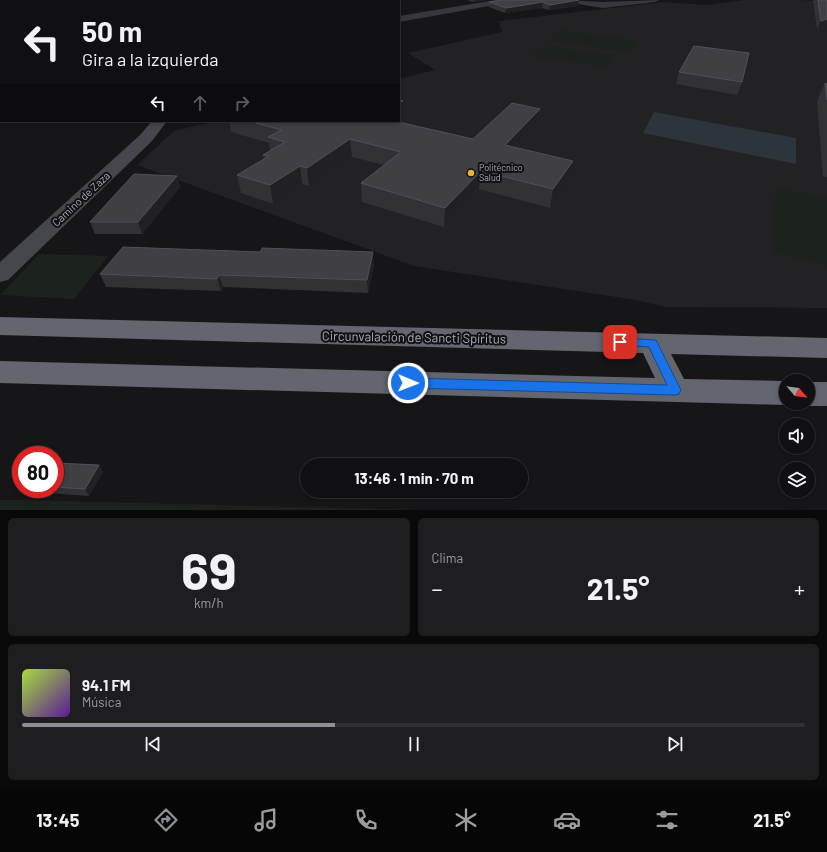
<!DOCTYPE html>
<html lang="es">
<head>
<meta charset="utf-8">
<style>
	:root { --surface:#101012; --page:#1e1e20; --text:#f1f3f6; --muted:#9c9d9f; --line:#303032; --accent:#8c9099 }
	body { margin:0; font-family:Barlow,sans-serif; background:var(--page); color:var(--text); height:100vh; display:flex; flex-direction:column; font-size:15px; white-space:nowrap }
	* { box-sizing:border-box; margin:0 }
	p { font-size:13px; color:var(--muted) }
	.icon { flex:none; width:22px; height:22px; fill:none; stroke:currentColor; stroke-width:2; stroke-linecap:round; stroke-linejoin:round }
	.map { position:relative; height:510px; overflow:hidden }
	.details { display:flex; flex-direction:column; gap:8px; padding:8px; background:#09090a; flex:1 }
	.details>* { flex:none }
	.banner { position:absolute; left:0px; top:0px; width:400px; height:122px; box-shadow:0 2px 6px #0003,0 0 0 1px var(--line); background:#101012; color:var(--text); overflow:hidden }
	.needle { width:26px; rotate:119deg }
	.buttons { position:absolute; left:779px; top:374px; display:grid; gap:8px }
	.buttons a { display:grid; place-items:center; width:36px; height:36px; border-radius:50%; background:var(--surface); box-shadow:0 2px 6px #0003,0 0 0 1px var(--line); font-size:20px }
	.speed { position:absolute; left:12px; top:446px; display:flex; gap:8px; font-size:20px; font-weight:700; text-align:center }
	.speed>* { display:grid; place-content:center; width:52px; height:52px; border-radius:50%; background:var(--surface); box-shadow:0 2px 6px #0003,0 0 0 1px var(--line); line-height:1 }
	.speed .limit { border:6px solid #d22; background:#fff; color:#111 }
	.pin { position:absolute; display:grid; place-items:center; width:34px; height:34px; color:#fff; margin:-17px; border-radius:8px; box-shadow:0 2px 6px #0006 }
	.me { position:absolute; width:44px; margin:-22px; rotate:91deg; stroke-linejoin:round; filter:drop-shadow(0 0 3px #0008) }
	.turn { display:flex; align-items:center; gap:14px; height:84px; padding:0 16px; font-size:18px }
	.turn .icon { width:52px; height:52px; stroke-width:2.5 }
	.turn b { display:block; font-size:28px; line-height:34px }
	.lanes { display:flex; align-items:center; height:38px; padding:0 16px; background:#0003; justify-content:center; gap:20px; direction:ltr }
	.lanes .off { opacity:.35 }
	.big { font-size:30px; font-weight:700; line-height:1.1 }
	.details .card { flex:1; display:flex; flex-direction:column; justify-content:center; gap:6px; min-width:0; padding:0 14px; border-radius:6px; background:var(--page) }
	.details .dial { align-items:center; gap:0 }
	.dial b { font-size:52px; line-height:1 }
	.song { display:flex; align-items:center; gap:12px }
	.cover { width:48px; height:48px; border-radius:6px; background:linear-gradient(135deg,hsl(80 70% 55%),hsl(270 70% 35%)) }
	.played { height:4px; border-radius:2px; background:linear-gradient(90deg,var(--accent) 40%,var(--line) 40%) }
	.keys { display:flex; justify-content:space-around; direction:ltr }
	.heat { display:flex; justify-content:space-between; align-items:center; font-size:22px; direction:ltr }
	.details .tiles { flex:1; display:grid; gap:8px; grid-template-columns:1fr 1fr }
	.card:last-child { grid-column:span 2 }
	.trip { position:absolute; left:300px; top:458px; width:228px; height:40px; border-radius:20px; background:var(--surface); box-shadow:0 2px 6px #0003,0 0 0 1px var(--line); font-weight:700; line-height:40px; text-align:center }
	.dock { display:flex; height:64px; justify-content:space-around; align-items:center; background:#060607; color:var(--muted) }
	.dock .icon { width:28px; height:28px }
	.dock .active { color:var(--accent) }
	.dock b { font-size:18px; color:var(--text) }
	.map>svg:first-child { display:block }
</style>
</head>
<body>
<div class="map">
<svg width="827" height="510" viewBox="0 0 827 510">
	<rect width="100%" height="100%" fill="#161618"/>
	<path fill="#222225" d="M743 0H801L827 2V308L665 307 636 300 414 266 137 165 174 131 215 121H399V79L435 70 408 53 502 32 499 21 663 2 707 5Z"/>
	<path fill="#1c231d" d="M561 30 638 41 629 52 548 40Z
		M543 46 617 56 608 67 531 56Z
		M775 187 827 198V266L774 252Z
		M39 254 108 256 74 299 0 295Z
		M0 500H20L418 510H0Z"/>
	<path fill="#2c353c" d="M654 112 796 138V164L643 133Z"/>
	<g fill="none" stroke-linecap="round" stroke-linejoin="round">
		<path fill="#37383d" fill-rule="evenodd" d="M496 0H515L511 2 399 22V16Z
			M561 0 603 2 659 0 655 2 603 8 565 2Z"/>
		<path fill="#45474d" fill-rule="evenodd" d="M152 121H167L152 141 8 280 0 282V262L140 135Z"/>
		<path fill="#63666e" fill-rule="evenodd" d="M0 317 827 338V358L671 354 684 379 786 381V403H792L786 405 0 383V361L655 378 643 353 0 335Z
			M808 382H827V406H808L799 403H808Z"/>
	</g>
	<path fill="#323236" d="M467 0H487L474 2Z
		M579 0 578 6 549 10 542 8 505 13 489 7V2Z
		M813 0H827V27L817 29Z
		M679 72 742 82 737 95 676 84Z
		M825 83 827 84V177L823 176 817 101Z
		M540 109 538 125 517 148 570 179 550 208 479 189 444 227 362 202 361 183 384 165 352 157 309 186 302 184 273 204 241 193 237 175 264 159 263 155 270 150 269 143 231 132 229 121H396L473 139Z
		M177 176 180 187 142 234H95L90 222Z
		M374 264 368 293 223 287 221 291 106 287 100 274Z
		M55 463 99 465 103 472 89 496 34 492 31 489H55Z"/>
	<path fill="#212124" d="M474 0H487L474 2Z
		M579 0 578 6 549 10 550 5Z
		M543 2 542 8 505 13 506 8Z
		M827 19V27L817 29 821 21Z
		M403 101V117L399 119V103Z
		M540 109 538 125 503 163 505 145Z
		M350 139 352 157 309 186 307 168Z
		M573 161 570 179 550 208 553 189Z
		M300 166 302 184 273 204 270 185Z
		M481 171 479 189 444 227 445 208Z
		M177 176 180 187 142 234 138 222Z
		M373 252 374 264 368 293 367 280Z
		M219 275 223 287 221 291 217 279Z
		M99 465 103 472 89 496 85 489Z"/>
	<path fill="#3f3f44" stroke="#4f5156" d="M503 0H579L550 5 543 2 506 8 489 2Z
		M818 0H827V19L821 21Z
		M694 46 749 53 742 82 679 72Z
		M825 83 827 84V100Z
		M399 100 403 101 399 103Z
		M512 103 540 109 505 145 573 161 553 189 481 171 445 208 361 183 401 152 350 139 307 168 300 166 270 185 237 175 269 156 263 155 285 142 268 137 282 130 248 121H394L473 139Z
		M134 174 177 176 138 222H90Z
		M123 247 260 252 262 248 373 252 367 280 219 275 217 279 100 274Z
		M55 463 99 465 85 489 55 487Z"/>
	<path fill="#1a73e8" stroke="#114b97" d="M620 338 656 340 681 390 679 394 675 395 408 388 404 386 402 383 404 380 408 378 667 385 649 347 617 345 615 342Z"/>
	<circle fill="#f2b134" stroke="#111113" stroke-width="1.5" cx="471" cy="173" r="4"/>
	<g text-anchor="middle" stroke-width="4" stroke-linejoin="round" paint-order="stroke">
		<g font-size="9" fill="#a8adb8" stroke="#111113" text-anchor="start">
			<text x="479" y="171">Politécnico<tspan x="479" dy="10">Salud</tspan></text>
		</g>
		<g font-size="11" fill="#a8adb8" stroke="#111113">
			<text transform="translate(81 199) rotate(-43)" y="4">Camino de Zaza</text>
		</g>
		<g font-size="13" fill="#a8adb8" stroke="#111113">
			<text transform="translate(414 337) rotate(1)" y="5">Circunvalación de Sancti Spíritus</text>
		</g>
	</g>
</svg>
<div class="buttons">
<a><svg class="needle" viewBox="-14 -14 28 28"><path d="M0-13l5 13h-10z" fill="#e53935"/><path d="M0 13l5-13h-10z" fill="#9c9d9f"/></svg></a>
<a><svg class="icon" aria-label="sound" viewBox="0 0 24 24"><path d="M4 9h4l5-4v14l-5-4H4zM17 9q2 3 0 6"/></svg></a>
<a><svg class="icon" aria-label="layers" viewBox="0 0 24 24"><path d="M12 4l9 5-9 5-9-5zM3 14l9 5 9-5"/></svg></a>
</div>
<div class="speed"><div class="limit">80</div></div>
<div class="pin" style="left:620px;top:342px;background:#d93025"><svg class="icon" aria-label="arrive" viewBox="0 0 24 24"><path d="M6 21V4h12l-3 4 3 4H6"/></svg></div>
<svg class="me" style="left:408px;top:383px" viewBox="-20 -20 40 40"><circle r="17" fill="#1a73e8" stroke="#fff" stroke-width="3"/><path d="M0-11L8 9 0 5-8 9z" fill="#fff"/></svg>
<div class="trip">13:46 · 1 min · 70 m</div>
<div class="banner">
<div class="turn"><svg class="icon" aria-label="left" viewBox="0 0 24 24"><path d="M17 20v-9H6M10 6l-5 5 5 5"/></svg><div><b>50 m</b>Gira a la izquierda</div></div>
<div class="lanes"><svg class="icon" aria-label="left" viewBox="0 0 24 24"><path d="M17 20v-9H6M10 6l-5 5 5 5"/></svg><svg class="icon off" aria-label="ahead" viewBox="0 0 24 24"><path d="M12 20V5M6 11l6-6 6 6"/></svg><svg class="icon off" aria-label="right" viewBox="0 0 24 24"><path d="M7 20v-9h11M14 6l5 5-5 5"/></svg></div>
</div>
</div>
<section class="details">
<div class="tiles">
<div class="card dial"><b>69</b><p>km/h</p></div>
<div class="card"><p>Clima</p>
<div class="heat"><a>−</a><b class="big">21.5°</b><a>+</a></div>
</div>
<div class="card">
<div class="song"><i class="cover"></i><div><b>94.1 FM</b><p>Música</p></div></div>
<div class="played"></div>
<div class="keys"><svg class="icon" aria-label="previous" viewBox="0 0 24 24"><path d="M18 5L8 12l10 7zM5 5v14"/></svg><svg class="icon" aria-label="pause" viewBox="0 0 24 24"><path d="M8 5v14M16 5v14"/></svg><svg class="icon" aria-label="next" viewBox="0 0 24 24"><path d="M6 5l10 7-10 7zM19 5v14"/></svg></div>
</div>
</div>
</section>
<nav class="dock">
<b>13:45</b>
<svg class="icon active" aria-label="directions" viewBox="0 0 24 24"><path d="M12 3l9 9-9 9-9-9zM9 14v-3h6M13 9l2 2-2 2"/></svg>
<svg class="icon" aria-label="music" viewBox="0 0 24 24"><path d="M9 18V5l10-2v13"/><circle cx="6" cy="18" r="3"/><circle cx="16" cy="16" r="3"/></svg>
<svg class="icon" aria-label="phone" viewBox="0 0 24 24"><path d="M5 4h4l2 5-3 2q2 4 5 5l2-3 5 2v4C11 20 4 13 5 4z"/></svg>
<svg class="icon" aria-label="climate" viewBox="0 0 24 24"><path d="M12 3v18M4 7l16 10M4 17L20 7"/></svg>
<svg class="icon" aria-label="car" viewBox="0 0 24 24"><path d="M5 17H2v-5l4-1 3-4h7l3 4 3 1v5h-3M9 17h6M6 11h13"/><circle cx="7" cy="17" r="2"/><circle cx="17" cy="17" r="2"/></svg>
<svg class="icon" aria-label="filters" viewBox="0 0 24 24"><path d="M4 7h16M4 17h16"/><circle cx="9" cy="7" r="2"/><circle cx="15" cy="17" r="2"/></svg>
<b>21.5°</b>
</nav>
</body>
</html>
